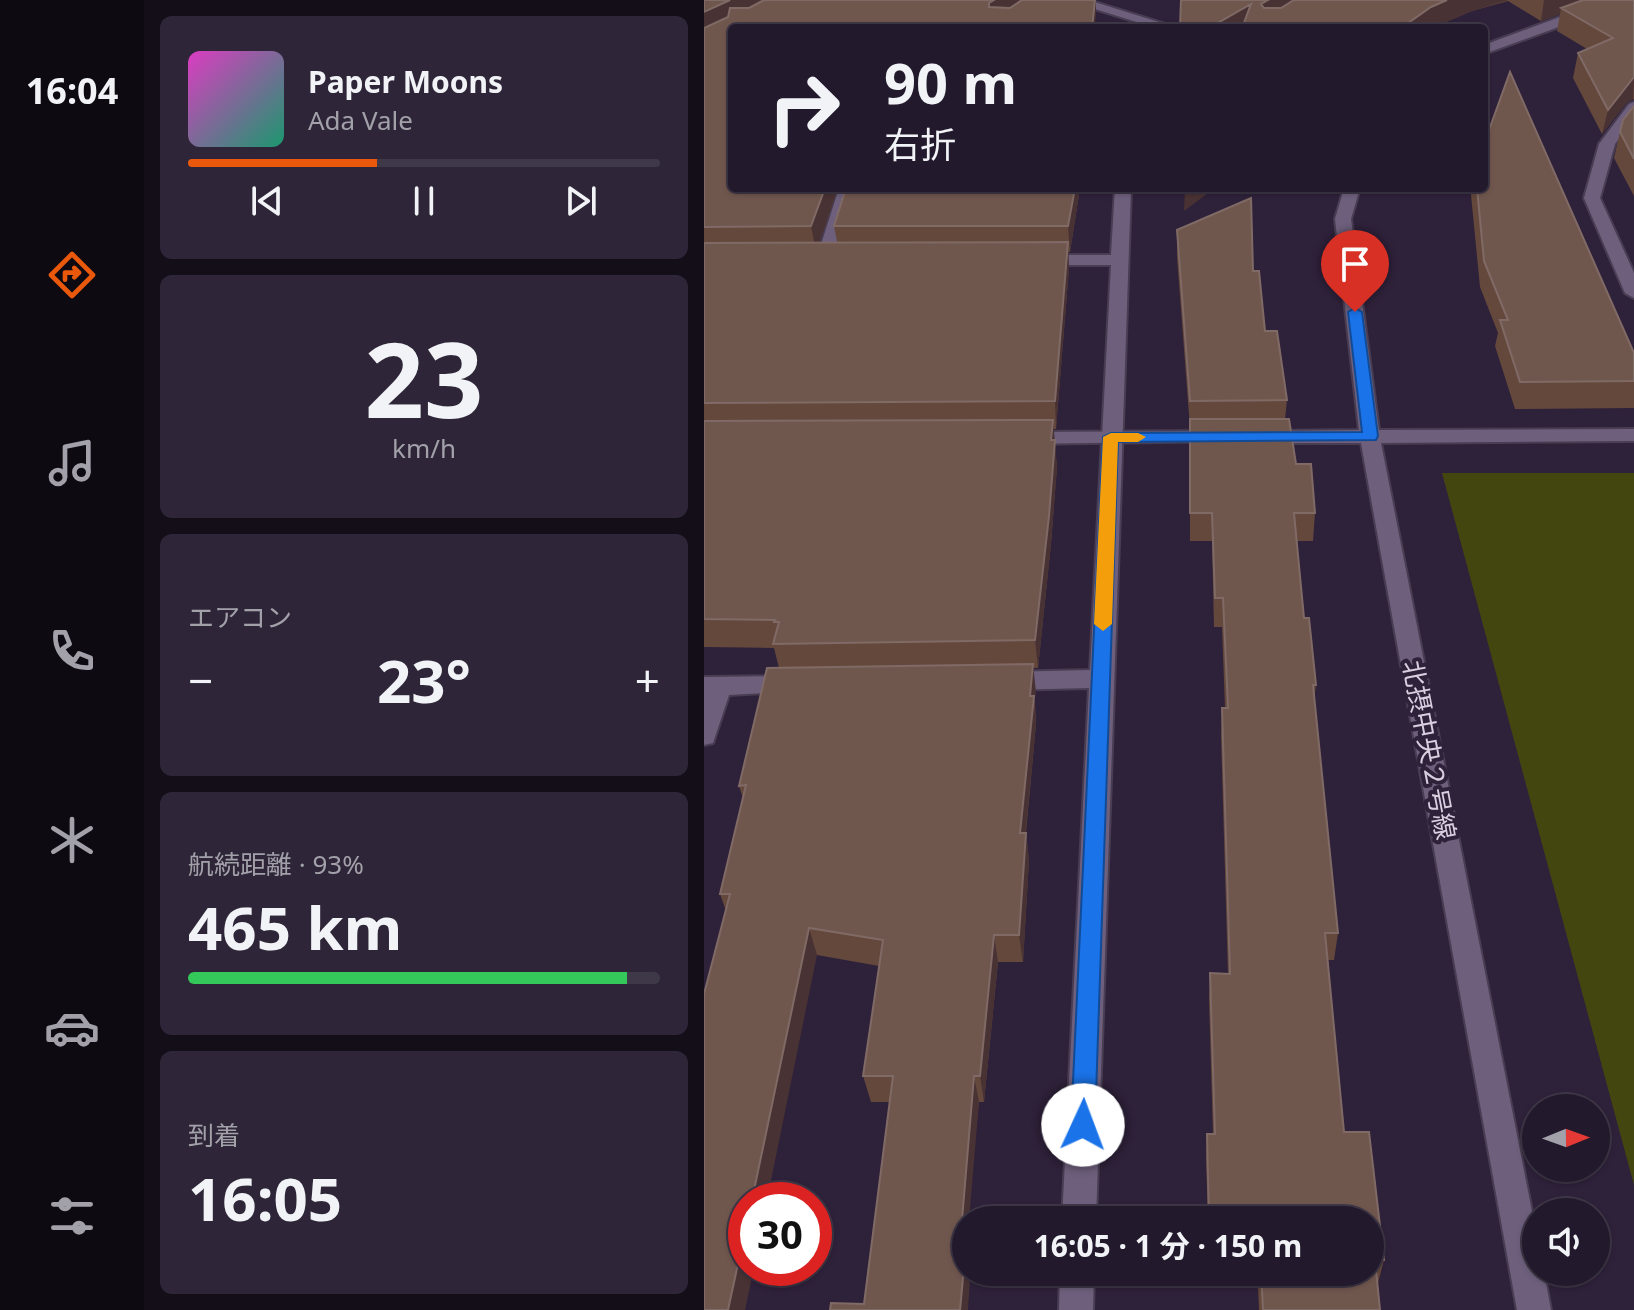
<!DOCTYPE html>
<html lang="ja">
<head>
<meta charset="utf-8">
<style>
	:root { --surface:#22192c; --page:#2e2638; --text:#f1f3f6; --muted:#a2a0a9; --line:#3f3848; --accent:#ea580c }
	body { margin:0; font-family:"Noto Sans","Noto Sans JP",sans-serif; background:var(--page); color:var(--text); height:100vh; display:flex; flex-direction:column; font-size:30px; white-space:nowrap }
	* { box-sizing:border-box; margin:0 }
	p { font-size:26px; color:var(--muted) }
	.icon { flex:none; width:44px; height:44px; fill:none; stroke:currentColor; stroke-width:2; stroke-linecap:round; stroke-linejoin:round }
	.map { position:relative; flex:1; overflow:hidden }
	.panel { display:flex; flex-direction:column; gap:16px; padding:16px; background:#130e18; width:560px }
	.panel>* { flex:none }
	.hud { position:absolute; left:24px; top:24px; width:760px; height:168px; border-radius:8px; box-shadow:0 2px 6px #0004,0 0 0 2px var(--line); background:#22192c; color:var(--text); overflow:hidden }
	.needle { width:52px; rotate:89deg }
	.controls { position:absolute; left:818px; top:1094px; display:grid; gap:16px }
	.controls a { display:grid; place-items:center; width:88px; height:88px; border-radius:50%; background:var(--surface); box-shadow:0 2px 6px #0004,0 0 0 2px var(--line); font-size:40px }
	.speed { position:absolute; left:24px; top:1182px; display:flex; gap:16px; font-size:40px; font-weight:700; text-align:center }
	.speed>* { display:grid; place-content:center; width:104px; height:104px; border-radius:50%; background:var(--surface); box-shadow:0 2px 6px #0004,0 0 0 2px var(--line); line-height:1 }
	.speed .limit { border:12px solid #d22; background:#fff; color:#111 }
	.pin { position:absolute; display:grid; place-items:center; width:68px; height:68px; color:#fff; margin:-82px -34px; border-radius:50% 50% 50% 0; rotate:-45deg; box-shadow:0 0 8px #0007 }
	.pin .icon { rotate:45deg }
	.me { position:absolute; width:88px; margin:-44px; rotate:2deg; stroke-linejoin:round; filter:drop-shadow(0 0 6px #0008) }
	.turn { display:flex; align-items:center; gap:28px; height:168px; padding:0 24px; font-size:36px }
	.turn .icon { width:104px; height:104px; stroke-width:2.5 }
	.turn b { display:block; font-size:56px; line-height:68px }
	.big { font-size:60px; font-weight:700; line-height:1.1 }
	.panel .widget { flex:1; display:flex; flex-direction:column; justify-content:center; gap:12px; min-width:0; padding:0 28px; border-radius:12px; background:var(--page) }
	.panel .dial { align-items:center; gap:0 }
	.dial b { font-size:104px; line-height:1 }
	.song { display:flex; align-items:center; gap:24px }
	.cover { width:96px; height:96px; border-radius:12px; background:linear-gradient(135deg,hsl(310 70% 55%),hsl(160 70% 35%)) }
	.played { height:8px; border-radius:4px; background:linear-gradient(90deg,var(--accent) 40%,var(--line) 40%) }
	.keys { display:flex; justify-content:space-around; direction:ltr }
	.heat { display:flex; justify-content:space-between; align-items:center; font-size:44px; direction:ltr }
	.charge { height:12px; border-radius:6px; background:linear-gradient(90deg,#34c759 93%,var(--line) 0) }
	.trip { position:absolute; left:248px; top:1206px; width:432px; height:80px; border-radius:40px; background:var(--surface); box-shadow:0 2px 6px #0004,0 0 0 2px var(--line); font-weight:700; line-height:80px; text-align:center }
	main { display:flex; flex:1; min-height:0 }
	.menu { display:flex; flex-direction:column; width:144px; justify-content:space-around; align-items:center; background:#0e0a12; color:var(--muted) }
	.menu .icon { width:56px; height:56px }
	.menu .on { color:var(--accent) }
	.menu b { font-size:36px; color:var(--text) }
	.map>svg:first-child { display:block }
</style>
</head>
<body>
<main>
<nav class="menu">
<b>16:04</b>
<svg class="icon on" aria-label="directions" viewBox="0 0 24 24"><path d="M12 3l9 9-9 9-9-9zM9 14v-3h6M13 9l2 2-2 2"/></svg>
<svg class="icon" aria-label="music" viewBox="0 0 24 24"><path d="M9 18V5l10-2v13"/><circle cx="6" cy="18" r="3"/><circle cx="16" cy="16" r="3"/></svg>
<svg class="icon" aria-label="phone" viewBox="0 0 24 24"><path d="M5 4h4l2 5-3 2q2 4 5 5l2-3 5 2v4C11 20 4 13 5 4z"/></svg>
<svg class="icon" aria-label="climate" viewBox="0 0 24 24"><path d="M12 3v18M4 7l16 10M4 17L20 7"/></svg>
<svg class="icon" aria-label="car" viewBox="0 0 24 24"><path d="M5 17H2v-5l4-1 3-4h7l3 4 3 1v5h-3M9 17h6M6 11h13"/><circle cx="7" cy="17" r="2"/><circle cx="17" cy="17" r="2"/></svg>
<svg class="icon" aria-label="filters" viewBox="0 0 24 24"><path d="M4 7h16M4 17h16"/><circle cx="9" cy="7" r="2"/><circle cx="15" cy="17" r="2"/></svg>
</nav>
<section class="panel">
<div class="widget">
<div class="song"><i class="cover"></i><div><b>Paper Moons</b><p>Ada Vale</p></div></div>
<div class="played"></div>
<div class="keys"><svg class="icon" aria-label="previous" viewBox="0 0 24 24"><path d="M18 5L8 12l10 7zM5 5v14"/></svg><svg class="icon" aria-label="pause" viewBox="0 0 24 24"><path d="M8 5v14M16 5v14"/></svg><svg class="icon" aria-label="next" viewBox="0 0 24 24"><path d="M6 5l10 7-10 7zM19 5v14"/></svg></div>
</div>
<div class="widget dial"><b>23</b><p>km/h</p></div>
<div class="widget"><p>エアコン</p>
<div class="heat"><a>−</a><b class="big">23°</b><a>+</a></div>
</div>
<div class="widget"><p>航続距離 · 93%</p><b class="big">465 km</b><div class="charge"></div></div>
<div class="widget"><p>到着</p><b class="big">16:05</b></div>
</section>
<div class="map">
<svg width="930" height="1310" viewBox="0 0 930 1310">
	<rect width="100%" height="100%" fill="#2e213a"/>
	<path fill="#444610" d="M738 473H930V1185Z"/>
	<g fill="none" stroke-linecap="round" stroke-linejoin="round">
		<defs>
			<path id="street" d="M362 0H384L474 28H452Z
				M930 102V118L911 144 896 198 930 273V298L921 293 880 198 895 144 925 104Z
				M135 188H151L130 260 121 265 112 260Z
				M411 188H427L392 1220H358L385 688 298 690 289 687 286 681 289 675 298 672 386 670 407 265H332L323 260 332 255H407Z
				M90 676 99 679 102 685 99 691 25 695 9 743 0 745V677Z
				M356 1272H390L389 1310H355Z"/>
			<path id="secondary" d="M930 0V7L891 14 780 54V45L883 7Z
				M640 188H656L647 219 675 430 930 429V441L677 443 832 1232V1272H840L847 1310H813L657 443H554L544 437 554 431 655 430 631 219Z
				M518 431 528 437 525 441 318 444 308 438 318 432Z"/>
		</defs>
		<use href="#street" stroke="#483d52" stroke-width="4"/>
		<use href="#secondary" stroke="#483d52" stroke-width="4"/>
		<use href="#street" fill="#6e607d" fill-rule="evenodd"/>
		<use href="#secondary" fill="#6e607d" fill-rule="evenodd"/>
	</g>
	<path fill="#64483c" d="M0 0 392 12 28 28 134 188 115 243 133 242 130 226 376 188 366 252H364L365 268 352 429H349L353 467 347 544 334 668H329L332 724 322 833 325 860 319 962H294L280 1102H275L262 1220V1272L266 1279 160 1304 186 1102H167L159 1076 175 966 113 955 22 911 16 894 39 798 35 786 75 668 70 648 0 647Z
		M477 0H930V100L929 99 923 102 898 134 869 78 874 53 883 49 853 31 856 14 837 21 804 1 768 11 728 28H476Z
		M930 106V196L910 158 916 132Z
		M768 188H780L930 353V408L811 409 791 346 794 333 776 287 767 195Z
		M473 230 549 271 561 331 583 400 581 419 592 464 611 513 609 541H593L600 618 612 685 610 699 634 933 630 960H624L640 1132 680 1260 674 1283 676 1310H555L554 1285H505V1272H666V1220H504L502 1159 503 1134H509L505 1000 506 973 524 974 517 736 518 708H521L518 627H510L508 541H486V428L473 257Z"/>
	<path fill="#493234" d="M26 0H78L0 38V12Z
		M290 0H327L287 25 285 7V3Z
		M391 0H392V12L391 28H388Z
		M564 0H598L556 28 557 4Z
		M743 0H804L768 11 728 28H697L727 7Z
		M840 0H914L857 8 856 14 837 21Z
		M547 4 545 28H505Z
		M930 77 929 99 923 102 898 134 904 110Z
		M121 188H134L112 252 107 226Z
		M371 188H376L366 252 364 226Z
		M481 188H511L480 211Z
		M364 242 365 268 352 429 351 401Z
		M349 420 353 467 347 544 334 668 331 640Z
		M329 664 332 692 330 704 332 724 319 860 316 833Z
		M322 833 325 860 319 962 315 935Z
		M105 928 113 955 63 1200H48Z
		M290 935 294 962 280 1102 276 1076Z
		M270 1076 275 1102 265 1220H262V1272H265L266 1279 264 1310H256L255 1256Z
		M42 1227V1268H50L41 1310H24Z"/>
	<path fill="#70574e" stroke="#806a65" stroke-width="2" d="M0 0H26L0 12Z
		M60 0H290L285 3V7L306 8 318 0H391L388 28H28V188H121L107 226 0 227V28L24 17 26 8H45Z
		M477 0H564L557 4 560 8H577L590 0H743L727 7 697 28H538L547 4 505 28H476Z
		M879 0H930V77L904 110 874 53 909 38 857 8Z
		M806 72 930 353V381L816 382 796 320H804L780 261 773 188H780V144Z
		M930 106V159L916 132 919 120Z
		M142 188H371L364 226H130Z
		M547 198 549 271H555L561 331H573L583 400 486 401 473 230Z
		M364 242 351 401 0 403V243Z
		M486 419H585L592 464H607L611 513H590L600 618H605L612 685H609L634 933H621L640 1132H665L680 1260H671L676 1310H559L557 1272H666V1220H505L503 1134H511L506 973 526 974 518 708H524L519 598H511L508 513H486Z
		M349 420 347 440H351L345 516 331 640 69 644 75 622H70L71 620 0 619V421Z
		M329 664 326 696H330L316 833H322L315 935H290L276 1076H270L255 1256H261L256 1310H126L127 1303 160 1304 189 1076H159L179 940 105 928 48 1200H42V1227L24 1310H0V994L26 894H16L42 785 35 786 63 668Z"/>
	<path fill="#1a73e8" stroke="#114b97" stroke-width="2" d="M651 308 658 312 674 436 672 440 414 442 391 1125 387 1133 379 1136 371 1133 367 1125 399 437 407 433 658 432 644 312Z"/>
	<path fill="#f59e0b" d="M407 433H434L442 437 434 442H414L408 624 399 631 390 624 399 437Z"/>
	<g text-anchor="middle" stroke-width="8" stroke-linejoin="round" paint-order="stroke">
		<g font-size="26" fill="#d8d0e1" stroke="#2e213a">
			<text transform="translate(725 750) rotate(79)" y="9">北摂中央２号線</text>
		</g>
	</g>
</svg>
<div class="controls">
<a><svg class="needle" viewBox="-14 -14 28 28"><path d="M0-13l5 13h-10z" fill="#e53935"/><path d="M0 13l5-13h-10z" fill="#a2a0a9"/></svg></a>
<a><svg class="icon" aria-label="sound" viewBox="0 0 24 24"><path d="M4 9h4l5-4v14l-5-4H4zM17 9q2 3 0 6"/></svg></a>
</div>
<div class="speed"><div class="limit">30</div></div>
<div class="pin" style="left:651px;top:312px;background:#d93025"><svg class="icon" aria-label="arrive" viewBox="0 0 24 24"><path d="M6 21V4h12l-3 4 3 4H6"/></svg></div>
<svg class="me" style="left:379px;top:1125px" viewBox="-20 -20 40 40"><circle r="19" fill="#fff"/><path d="M0-13L10 11 0 6-10 11z" fill="#1a73e8"/></svg>
<div class="trip">16:05 · 1 分 · 150 m</div>
<div class="hud">
<div class="turn"><svg class="icon" aria-label="right" viewBox="0 0 24 24"><path d="M7 20v-9h11M14 6l5 5-5 5"/></svg><div><b>90 m</b>右折</div></div>
</div>
</div>
</main>
</body>
</html>
